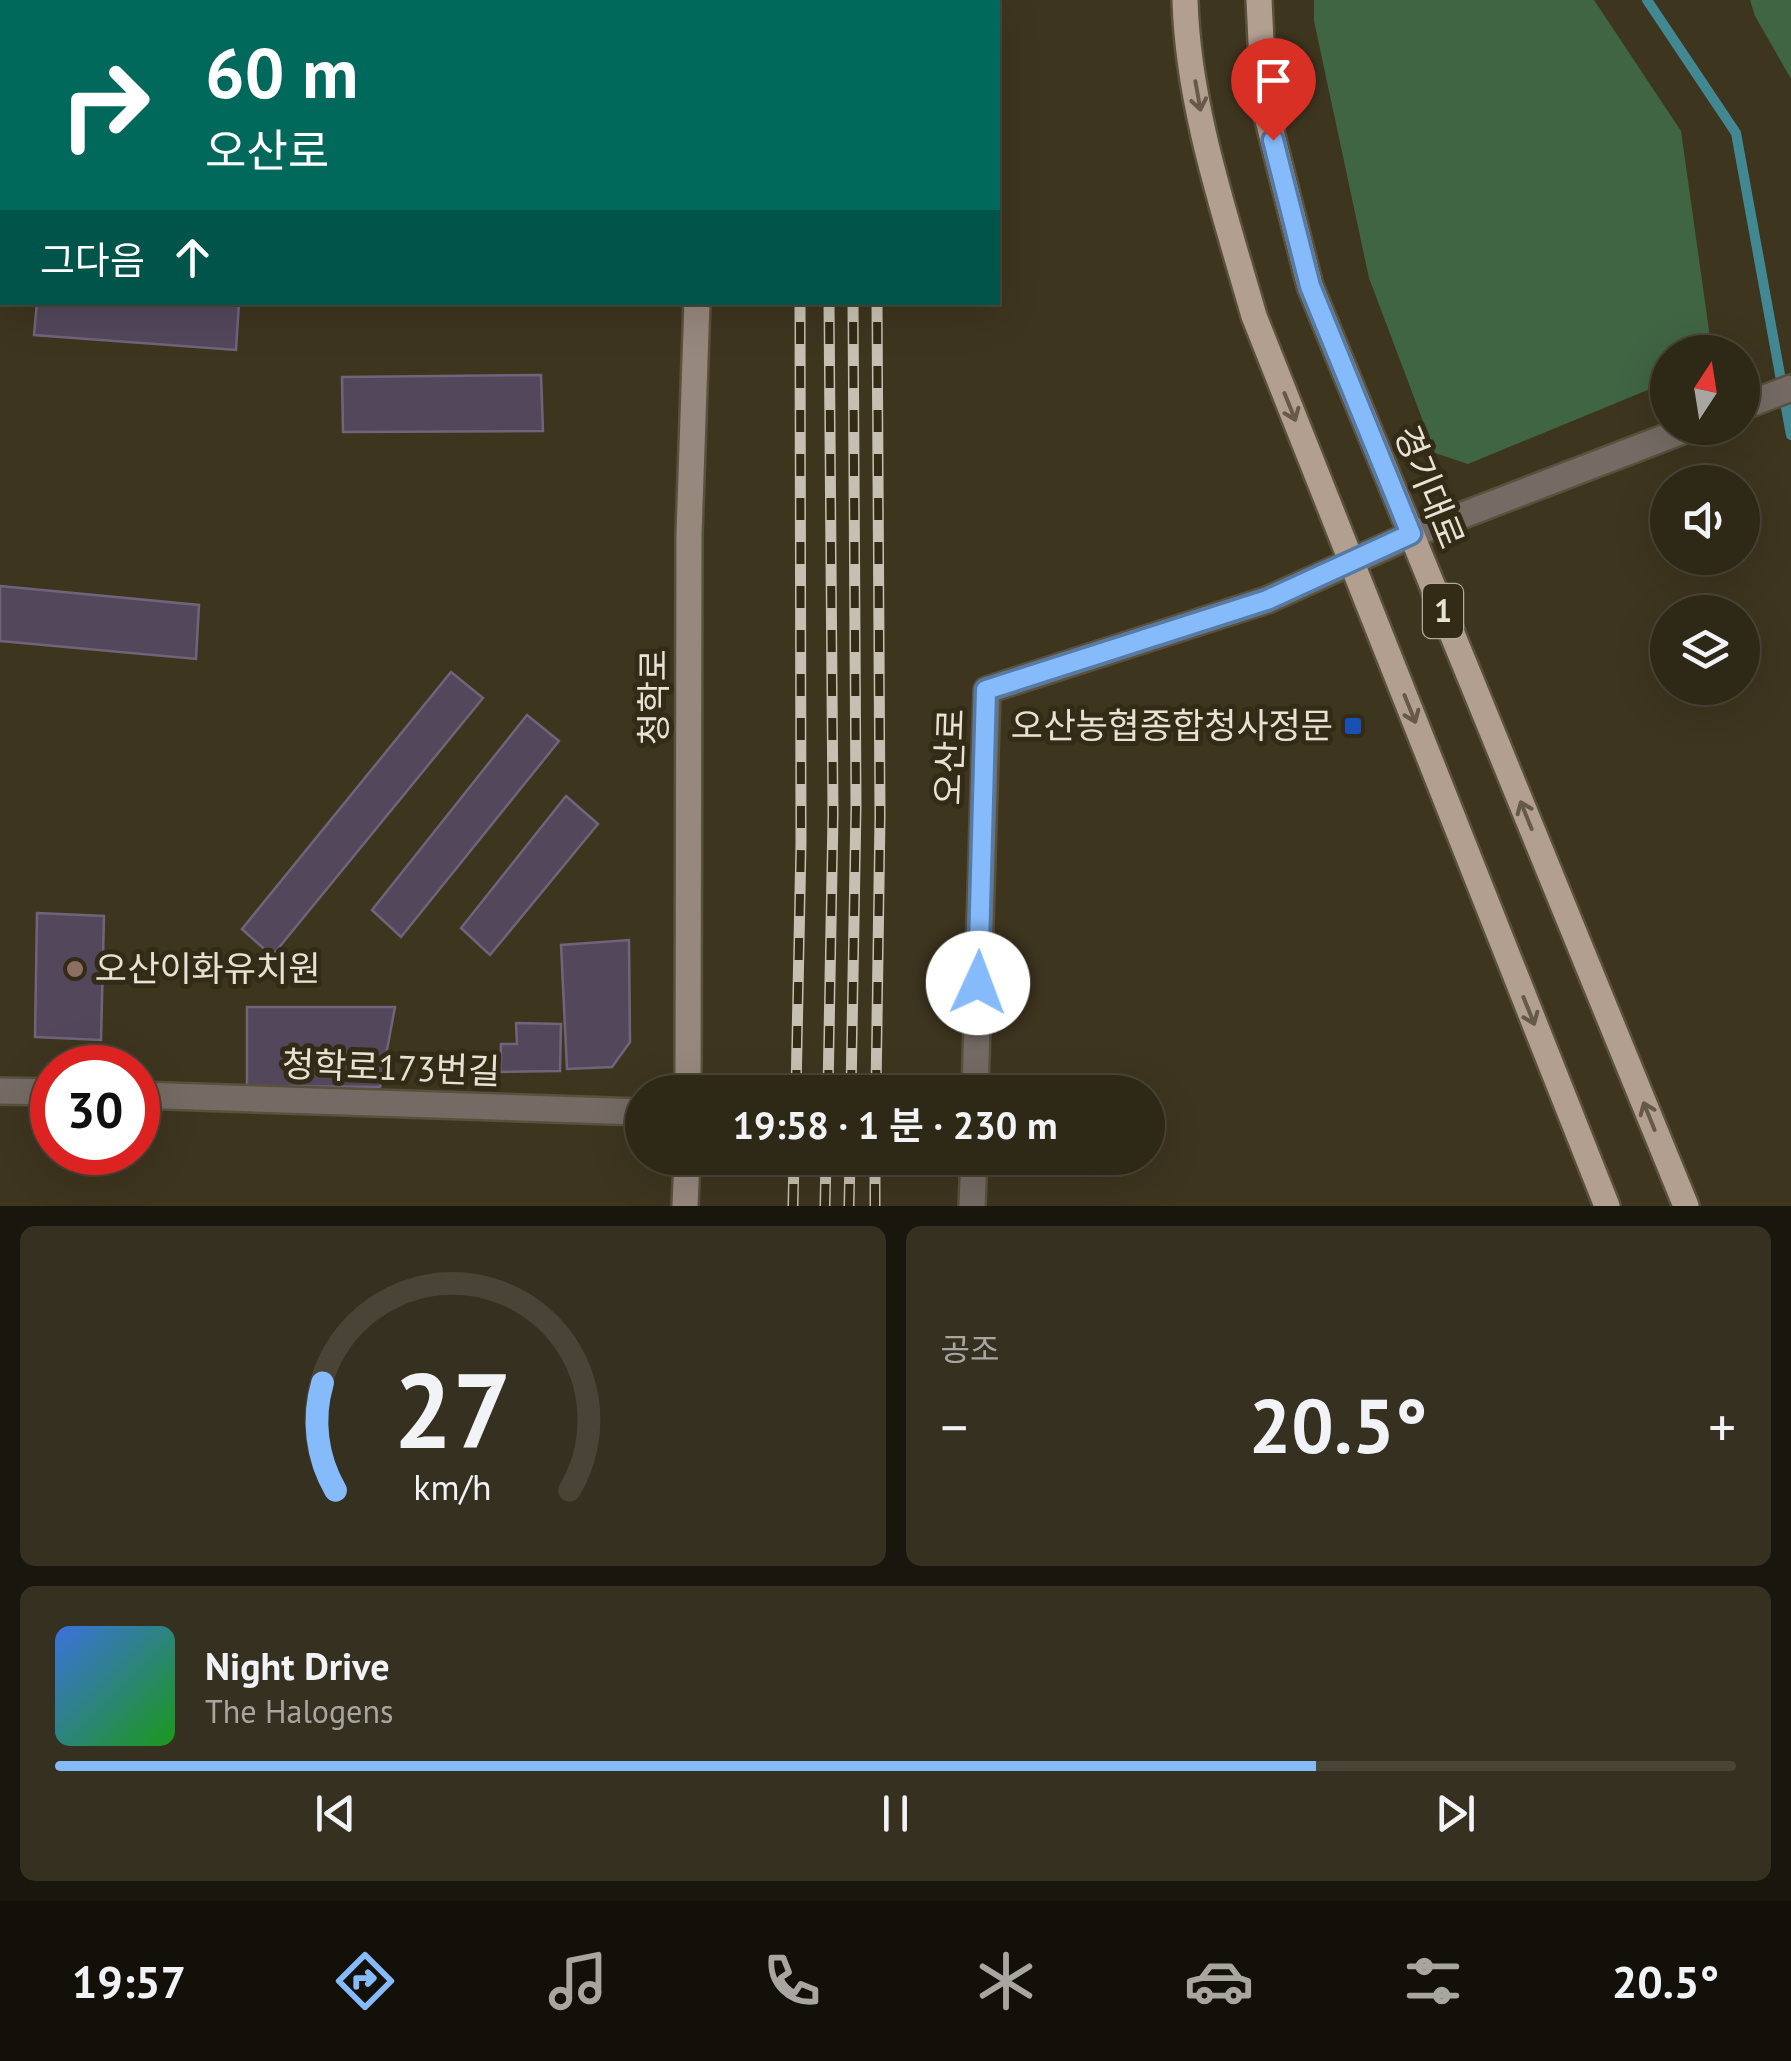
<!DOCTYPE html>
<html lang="ko">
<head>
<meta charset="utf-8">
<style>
	:root { --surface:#2e2817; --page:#363020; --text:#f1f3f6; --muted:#a7a6a1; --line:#494436; --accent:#86bbfb }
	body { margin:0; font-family:"PT Sans","Noto Sans KR",sans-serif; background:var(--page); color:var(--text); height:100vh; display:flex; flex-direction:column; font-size:38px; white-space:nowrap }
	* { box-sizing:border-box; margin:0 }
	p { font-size:32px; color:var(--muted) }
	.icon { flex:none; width:55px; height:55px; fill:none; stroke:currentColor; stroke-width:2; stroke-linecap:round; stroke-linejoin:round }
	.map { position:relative; height:1206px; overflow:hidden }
	.sheet { display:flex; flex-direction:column; gap:20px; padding:20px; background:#19160d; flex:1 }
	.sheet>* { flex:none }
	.banner { position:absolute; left:0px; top:0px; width:1000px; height:305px; box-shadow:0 10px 40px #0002,0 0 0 2px var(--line); background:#00695c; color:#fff; overflow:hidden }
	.needle { width:65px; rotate:12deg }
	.tools { position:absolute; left:1650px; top:335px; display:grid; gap:20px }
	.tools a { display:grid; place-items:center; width:110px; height:110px; border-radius:50%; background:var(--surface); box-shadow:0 10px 40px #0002,0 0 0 2px var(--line); font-size:50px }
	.speed { position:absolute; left:30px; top:1045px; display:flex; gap:20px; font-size:50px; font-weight:700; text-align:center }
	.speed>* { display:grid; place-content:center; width:130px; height:130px; border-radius:50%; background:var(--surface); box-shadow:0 10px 40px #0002,0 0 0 2px var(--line); line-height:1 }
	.speed .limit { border:15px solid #d22; background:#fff; color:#111 }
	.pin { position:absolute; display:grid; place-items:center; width:85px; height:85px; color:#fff; margin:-102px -42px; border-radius:50% 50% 50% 0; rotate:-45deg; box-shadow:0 0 10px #0007 }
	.pin .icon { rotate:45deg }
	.me { position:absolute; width:110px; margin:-55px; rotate:2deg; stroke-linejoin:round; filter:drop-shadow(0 0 8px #0008) }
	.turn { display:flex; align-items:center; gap:35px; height:210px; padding:0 40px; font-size:45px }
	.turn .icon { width:130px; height:130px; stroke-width:2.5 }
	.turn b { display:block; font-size:70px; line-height:85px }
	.then { display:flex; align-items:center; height:95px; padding:0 40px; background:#0003; gap:20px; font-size:38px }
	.big { font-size:75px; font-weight:600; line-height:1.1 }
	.sheet .widget { flex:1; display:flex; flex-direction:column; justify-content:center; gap:15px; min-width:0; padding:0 35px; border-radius:15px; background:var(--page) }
	.sheet .dial { align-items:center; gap:0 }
	.dial svg { height:260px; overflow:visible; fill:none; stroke:var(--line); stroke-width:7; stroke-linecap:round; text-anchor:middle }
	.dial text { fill:var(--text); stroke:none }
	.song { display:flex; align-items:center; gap:30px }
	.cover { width:120px; height:120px; border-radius:15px; background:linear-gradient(135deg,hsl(220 70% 55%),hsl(120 70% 35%)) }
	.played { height:10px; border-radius:5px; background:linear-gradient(90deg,var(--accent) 75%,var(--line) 75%) }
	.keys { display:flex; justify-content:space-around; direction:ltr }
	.heat { display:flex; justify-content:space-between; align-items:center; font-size:55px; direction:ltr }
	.sheet .tiles { flex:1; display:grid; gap:20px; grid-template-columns:1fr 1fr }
	.widget:last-child { grid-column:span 2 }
	.trip { position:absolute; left:625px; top:1075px; width:540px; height:100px; border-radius:50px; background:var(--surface); box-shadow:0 10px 40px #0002,0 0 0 2px var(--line); font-weight:600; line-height:100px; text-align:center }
	.menu { display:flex; height:160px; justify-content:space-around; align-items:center; background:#121009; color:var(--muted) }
	.menu .icon { width:70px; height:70px }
	.menu .selected { color:var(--accent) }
	.menu b { font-size:45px; color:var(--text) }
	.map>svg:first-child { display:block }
</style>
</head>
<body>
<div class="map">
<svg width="1791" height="1206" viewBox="0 0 1791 1206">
	<rect width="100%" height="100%" fill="#3e351f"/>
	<path fill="#406543" d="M1314 0H1594L1681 131 1712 352H1668L1667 382 1468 464 1435 453 1369 278 1314 21Z
		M1750 0H1791V79L1755 16Z"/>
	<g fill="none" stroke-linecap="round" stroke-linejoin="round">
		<path stroke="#428892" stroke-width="10" d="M1647 0 1736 133 1791 435"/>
	</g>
	<path fill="#53475c" stroke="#70647a" stroke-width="2.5" d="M37 302H239L236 350 34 335Z
		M541 375 543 431 343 432 342 377Z
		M0 586 199 605 196 659 0 641Z
		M451 672 483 698 272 956 242 929Z
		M527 715 559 741 401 937 372 910Z
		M566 796 598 824 490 955 461 928Z
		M37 913 104 916 101 1040 35 1037Z
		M629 940 630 1042 612 1067 567 1069 561 945Z
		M247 1007H395L380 1087 247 1086Z
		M516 1023 561 1024 560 1071 500 1072 501 1044H517Z"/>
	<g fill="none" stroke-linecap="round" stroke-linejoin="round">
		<defs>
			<path id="street" d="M0 170H2
				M1742 407 1791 388
				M0 1091 52 1092
				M975 1092 987 690 1267 600 1411 535 1690 428
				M138 1095 642 1112
				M972 1206 974 1158"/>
			<path id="secondary" d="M650 0 651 2
				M688 1092 689 534 697 302
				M685 1206 687 1158"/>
			<path id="primary" d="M1185 0C1188 107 1225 214 1254 316L1607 1206
				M1259 0 1264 104 1310 286 1686 1206"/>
		</defs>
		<use href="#street" stroke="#59513c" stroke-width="30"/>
		<use href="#secondary" stroke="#59513c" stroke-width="30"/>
		<use href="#primary" stroke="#59513c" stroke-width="30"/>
		<use href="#street" stroke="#756b64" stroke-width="25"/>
		<use href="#secondary" stroke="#97887d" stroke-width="25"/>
		<use href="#primary" stroke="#b29f90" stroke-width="25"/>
		<defs>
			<path id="rail" d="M810 2V0
				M838 2V0
				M864 2V0
				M886 2V0
				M796 1092 801 843 800 302
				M828 1092 833 815 829 302
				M851 1092 856 806 853 302
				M876 1092 880 816 877 302
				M793 1206 794 1158
				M825 1206 826 1158
				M849 1206 850 1158
				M875 1206V1158"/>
		</defs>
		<use href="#rail" stroke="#c7c0b2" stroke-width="11"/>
		<use href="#rail" stroke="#342b16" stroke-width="8" stroke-dasharray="22" stroke-linecap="butt"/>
	</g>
	<defs><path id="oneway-shaft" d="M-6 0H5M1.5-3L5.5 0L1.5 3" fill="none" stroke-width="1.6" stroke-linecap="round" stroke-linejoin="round" transform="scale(2.5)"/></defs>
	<g stroke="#665947">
		<use href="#oneway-shaft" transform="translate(1198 96) rotate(80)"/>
		<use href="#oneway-shaft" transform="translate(1290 407) rotate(68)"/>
		<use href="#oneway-shaft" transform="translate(1410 709) rotate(68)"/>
		<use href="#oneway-shaft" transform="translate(1526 815) rotate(-112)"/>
		<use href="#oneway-shaft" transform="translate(1529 1011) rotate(68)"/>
		<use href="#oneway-shaft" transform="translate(1649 1116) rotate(-112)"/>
	</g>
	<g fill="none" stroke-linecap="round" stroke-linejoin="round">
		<defs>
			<path id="route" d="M978 983 986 690 1267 600 1411 534 1310 286 1273 140"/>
		</defs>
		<use href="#route" stroke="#577aa3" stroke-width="25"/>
		<use href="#route" stroke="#86bbfb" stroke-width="18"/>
	</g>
	<rect fill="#1a4fb4" stroke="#342b16" stroke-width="4" x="1343" y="716" width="20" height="20" rx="5"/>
	<circle fill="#8d6e63" stroke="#342b16" stroke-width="4" cx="75" cy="969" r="10"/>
	<g text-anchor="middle" stroke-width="10" stroke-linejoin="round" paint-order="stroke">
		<rect fill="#342b16" stroke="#b2ab9c" stroke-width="2.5" x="1423" y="584" width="40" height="54" rx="8"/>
		<g font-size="32" font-weight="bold" fill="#e8e2d5">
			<text x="1443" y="622">1</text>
		</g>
		<g font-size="35" fill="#e8e2d5" stroke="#342b16">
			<text transform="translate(1429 487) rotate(68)" y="12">경기대로</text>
			<text transform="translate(654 697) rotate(-90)" y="12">청학로</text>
			<text transform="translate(950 757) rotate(-88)" y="12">오산로</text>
			<text transform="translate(391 1068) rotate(2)" y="12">청학로173번길</text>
		</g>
		<g font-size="35" fill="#e8e2d5" stroke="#342b16" text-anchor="end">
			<text x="1333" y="738">오산농협종합청사정문</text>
			<text x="95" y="981" text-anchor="start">오산이화유치원</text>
		</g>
	</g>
</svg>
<div class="tools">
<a><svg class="needle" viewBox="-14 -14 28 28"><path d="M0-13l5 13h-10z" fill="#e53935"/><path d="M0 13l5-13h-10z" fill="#a7a6a1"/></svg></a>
<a><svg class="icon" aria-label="sound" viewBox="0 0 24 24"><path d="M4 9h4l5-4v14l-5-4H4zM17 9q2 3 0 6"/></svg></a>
<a><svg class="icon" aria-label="layers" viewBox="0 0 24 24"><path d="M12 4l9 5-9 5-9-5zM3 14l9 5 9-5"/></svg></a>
</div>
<div class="speed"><div class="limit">30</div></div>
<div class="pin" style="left:1273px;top:140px;background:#d93025"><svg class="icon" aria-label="arrive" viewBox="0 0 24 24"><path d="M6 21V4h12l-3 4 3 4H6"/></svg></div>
<svg class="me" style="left:978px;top:983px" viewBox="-20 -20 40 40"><circle r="19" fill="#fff"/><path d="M0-13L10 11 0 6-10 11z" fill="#86bbfb"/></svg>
<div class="trip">19:58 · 1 분 · 230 m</div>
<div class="banner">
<div class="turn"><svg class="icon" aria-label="right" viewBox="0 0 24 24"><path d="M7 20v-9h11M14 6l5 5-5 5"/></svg><div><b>60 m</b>오산로</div></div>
<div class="then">그다음<svg class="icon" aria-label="ahead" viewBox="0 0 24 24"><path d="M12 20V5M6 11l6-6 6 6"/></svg></div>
</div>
</div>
<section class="sheet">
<div class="tiles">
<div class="widget dial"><svg viewBox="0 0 100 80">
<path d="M14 69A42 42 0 1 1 86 69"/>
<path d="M14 69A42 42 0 0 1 10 36" stroke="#86bbfb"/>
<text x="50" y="56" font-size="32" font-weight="700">27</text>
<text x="50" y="72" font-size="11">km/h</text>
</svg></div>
<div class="widget"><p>공조</p>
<div class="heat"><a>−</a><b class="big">20.5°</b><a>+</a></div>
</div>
<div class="widget">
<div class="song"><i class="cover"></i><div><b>Night Drive</b><p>The Halogens</p></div></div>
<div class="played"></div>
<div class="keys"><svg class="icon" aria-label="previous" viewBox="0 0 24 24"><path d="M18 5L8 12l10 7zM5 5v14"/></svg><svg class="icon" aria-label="pause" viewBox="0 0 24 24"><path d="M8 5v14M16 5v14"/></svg><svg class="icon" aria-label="next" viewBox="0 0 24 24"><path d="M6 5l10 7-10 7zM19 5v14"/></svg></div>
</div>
</div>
</section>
<nav class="menu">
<b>19:57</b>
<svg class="icon selected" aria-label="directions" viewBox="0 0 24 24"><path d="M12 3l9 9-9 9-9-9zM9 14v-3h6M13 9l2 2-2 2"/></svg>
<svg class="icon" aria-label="music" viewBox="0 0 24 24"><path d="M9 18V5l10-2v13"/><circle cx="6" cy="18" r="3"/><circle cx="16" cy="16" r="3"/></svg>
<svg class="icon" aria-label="phone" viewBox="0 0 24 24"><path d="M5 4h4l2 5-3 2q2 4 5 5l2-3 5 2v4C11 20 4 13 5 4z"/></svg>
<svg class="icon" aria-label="climate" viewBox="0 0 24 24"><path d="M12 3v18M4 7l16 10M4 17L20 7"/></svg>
<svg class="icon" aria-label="car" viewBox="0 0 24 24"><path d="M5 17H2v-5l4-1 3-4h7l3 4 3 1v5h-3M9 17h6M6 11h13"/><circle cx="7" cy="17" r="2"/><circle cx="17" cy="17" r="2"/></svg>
<svg class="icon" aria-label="filters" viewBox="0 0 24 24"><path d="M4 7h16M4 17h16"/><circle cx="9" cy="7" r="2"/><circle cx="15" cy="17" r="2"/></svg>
<b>20.5°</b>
</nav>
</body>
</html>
